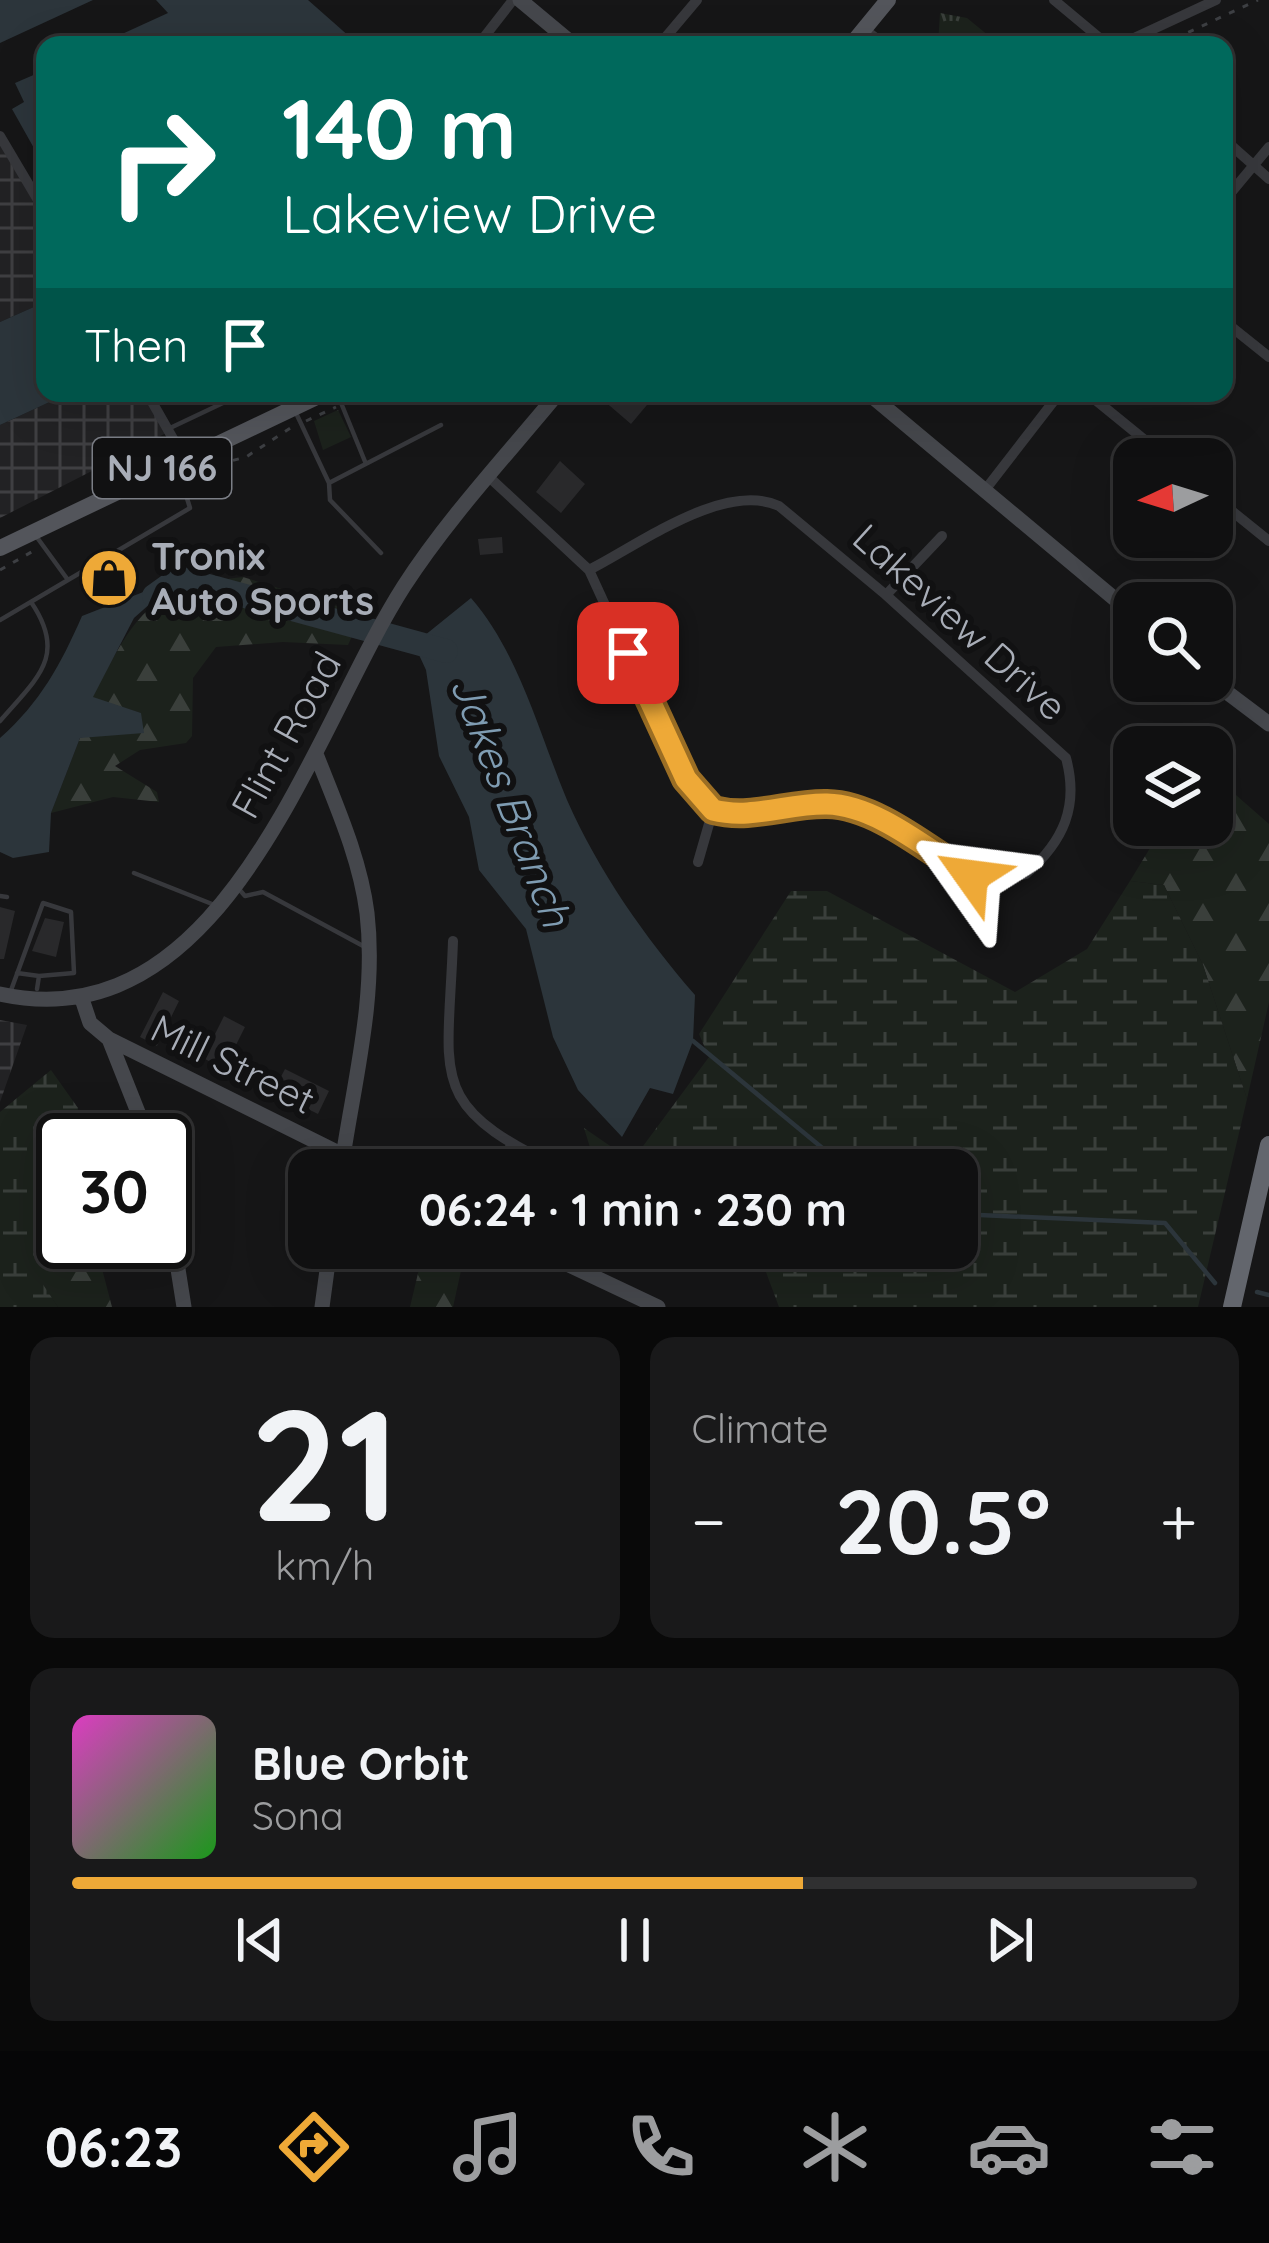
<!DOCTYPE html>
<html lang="en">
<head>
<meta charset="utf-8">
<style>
	:root { --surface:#101011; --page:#19191a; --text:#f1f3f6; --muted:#9c9d9f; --line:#303031; --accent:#eea937 }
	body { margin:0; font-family:Quicksand,sans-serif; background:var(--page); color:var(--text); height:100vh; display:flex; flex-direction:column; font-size:45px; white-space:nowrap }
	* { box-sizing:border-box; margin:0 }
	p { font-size:39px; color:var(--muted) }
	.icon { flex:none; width:66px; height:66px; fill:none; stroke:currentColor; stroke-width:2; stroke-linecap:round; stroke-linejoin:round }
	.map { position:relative; height:1307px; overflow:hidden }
	.panel { display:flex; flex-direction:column; gap:30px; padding:30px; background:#090909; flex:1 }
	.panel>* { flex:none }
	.banner { position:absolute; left:36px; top:36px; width:1197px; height:366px; border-radius:24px; box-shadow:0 12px 48px #0002,0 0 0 3px var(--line); background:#00695c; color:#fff; overflow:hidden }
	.needle { width:78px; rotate:266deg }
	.controls { position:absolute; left:1113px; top:438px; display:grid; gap:24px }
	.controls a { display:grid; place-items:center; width:120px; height:120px; border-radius:24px; background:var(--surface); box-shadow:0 12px 48px #0002,0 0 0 3px var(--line); font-size:60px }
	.speed { position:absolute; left:36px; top:1113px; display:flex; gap:24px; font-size:60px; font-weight:700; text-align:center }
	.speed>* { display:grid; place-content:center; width:156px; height:156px; border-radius:50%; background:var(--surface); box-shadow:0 12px 48px #0002,0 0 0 3px var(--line); line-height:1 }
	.speed .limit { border:6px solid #111; border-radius:18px; background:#fff; color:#111 }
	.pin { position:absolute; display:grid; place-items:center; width:102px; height:102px; color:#fff; margin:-51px; border-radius:24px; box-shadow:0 6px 18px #0006 }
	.me { position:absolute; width:132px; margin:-66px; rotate:301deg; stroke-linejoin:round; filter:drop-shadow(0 0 9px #0008) }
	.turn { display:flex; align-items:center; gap:42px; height:252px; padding:0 48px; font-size:54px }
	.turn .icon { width:156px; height:156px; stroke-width:2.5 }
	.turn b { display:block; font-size:84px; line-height:102px }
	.then { display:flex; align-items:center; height:114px; padding:0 48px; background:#0003; gap:24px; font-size:45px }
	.big { font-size:90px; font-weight:700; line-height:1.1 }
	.panel .card { flex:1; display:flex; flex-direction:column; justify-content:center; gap:18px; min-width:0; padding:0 42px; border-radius:24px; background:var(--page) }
	.panel .dial { align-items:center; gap:0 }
	.dial b { font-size:156px; line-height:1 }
	.song { display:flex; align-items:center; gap:36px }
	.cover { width:144px; height:144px; border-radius:18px; background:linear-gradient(135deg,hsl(310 70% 55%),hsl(120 70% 35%)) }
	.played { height:12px; border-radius:6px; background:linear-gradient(90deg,var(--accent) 65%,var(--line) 65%) }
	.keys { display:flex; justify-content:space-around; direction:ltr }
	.heat { display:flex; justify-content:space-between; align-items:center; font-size:66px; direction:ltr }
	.panel .tiles { flex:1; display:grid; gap:30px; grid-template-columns:1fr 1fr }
	.card:last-child { grid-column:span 2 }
	.trip { position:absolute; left:288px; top:1149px; width:690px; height:120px; border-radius:24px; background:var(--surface); box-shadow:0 12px 48px #0002,0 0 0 3px var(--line); font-weight:700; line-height:120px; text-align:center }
	.menu { display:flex; height:192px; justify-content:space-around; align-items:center; background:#060607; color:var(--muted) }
	.menu .icon { width:84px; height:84px }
	.menu .current { color:var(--accent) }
	.menu b { font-size:54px; color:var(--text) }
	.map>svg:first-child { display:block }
</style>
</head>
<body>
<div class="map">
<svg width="1269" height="1307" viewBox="0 0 1269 1307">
	<defs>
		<pattern id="industrial-grid" width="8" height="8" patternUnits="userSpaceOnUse" patternTransform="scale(3)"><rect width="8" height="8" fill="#222224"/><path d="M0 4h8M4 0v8" fill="none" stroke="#3f3f42"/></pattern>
		<pattern id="grass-tufts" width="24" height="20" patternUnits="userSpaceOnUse" patternTransform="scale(3)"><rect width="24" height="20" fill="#1c221c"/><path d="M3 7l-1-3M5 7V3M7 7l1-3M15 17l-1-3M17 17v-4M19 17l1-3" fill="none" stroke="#3a3f3b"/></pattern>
		<pattern id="forest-firs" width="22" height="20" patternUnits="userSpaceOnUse" patternTransform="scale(3)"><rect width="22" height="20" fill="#1c221c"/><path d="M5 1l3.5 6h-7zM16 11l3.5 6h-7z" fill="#3a3f3b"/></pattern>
		<pattern id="wetland-marsh" width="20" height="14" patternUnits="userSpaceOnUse" patternTransform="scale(3)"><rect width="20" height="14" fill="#1c221c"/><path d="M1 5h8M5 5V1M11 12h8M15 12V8" fill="none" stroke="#3a3f3b"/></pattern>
	</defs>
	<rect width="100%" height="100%" fill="#161617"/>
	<path fill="url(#industrial-grid)" d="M0 135 45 208V302L0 322Z
		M69 393H150L170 431 0 518V425Z
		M0 1020 27 1025 0 1102Z"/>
	<path fill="url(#grass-tufts)" d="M940 13 967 18 1000 45H938Z
		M338 410 351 437 323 450 314 421Z"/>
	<path fill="url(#forest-firs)" d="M243 577 362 614 348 645 283 642 216 647 193 678 192 736 186 743 140 750 115 766 157 792 159 802 113 797 51 813 80 738 141 713 92 698C135 617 145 588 243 577Z
		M1212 774 1269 824V1002L1247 1099 1203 965 1164 885 1130 881 1164 825H1212Z
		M78 1108 77 1140H63V1193L42 1172Z
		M63 1220V1242H95L112 1307H58L39 1280Z
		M424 1248H466L453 1307H410Z"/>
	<path fill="url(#wetland-marsh)" d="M1130 881 1164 885 1203 965 1247 1099 1198 1307H779L757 1248H957V1170H597L584 1128 632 1161 709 1057 699 1034 791 891H827L1015 992 1087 949Z
		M51 1070 78 1108 43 1172 63 1193V1220L40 1280 58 1307H0V1112Z
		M614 1248H712L683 1272 657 1269Z"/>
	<path fill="#2c353b" d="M0 0H93L0 43Z
		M156 0H308L359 45H98L168 13Z
		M45 70V145L35 150 12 109 24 102 15 83Z
		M45 302V393H69L0 425V322Z
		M179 578 134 618 93 697 141 713 144 733 80 738 51 813 49 852 13 858 0 852V738C40 703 61 664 82 616Z
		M471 598C519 653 539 733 567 800 599 872 644 936 695 995L693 1041 673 1094 650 1088 622 1137 578 1090 553 1037 526 929 479 870 469 817 439 756 426 670 414 644Z"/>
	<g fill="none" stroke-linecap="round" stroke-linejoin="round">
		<path stroke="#2c353b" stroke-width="4.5" d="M693 1041 849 1170
			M957 1214 1165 1223 1215 1283
			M1257 1292 1269 1295"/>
		<path stroke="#2c353b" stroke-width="24" d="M154 596 179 578 446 651"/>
	</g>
	<path fill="#29292b" d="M609 393H657L631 424 603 400Z
		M560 461 585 484 561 513 536 492Z
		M502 537 503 553 480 555 478 539Z
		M0 907 15 911 4 959H0Z
		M45 918 64 922 56 957 32 951Z
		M163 992 179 1001 157 1046 140 1037Z
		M224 1016 245 1027 224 1069 203 1058Z
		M285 1069 329 1091 318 1114 273 1092Z"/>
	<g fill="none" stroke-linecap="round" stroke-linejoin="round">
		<path stroke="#3d3f43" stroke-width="3" stroke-dasharray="6 9" stroke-linecap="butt" d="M1161 45 1258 0
			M350 401 360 405 387 393
			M306 421 336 407
			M204 468 246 457 292 427
			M0 570 35 550"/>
		<path stroke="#37383c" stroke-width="4.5" d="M337 393 366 464
			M296 413 329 483
			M168 429 244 393
			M36 536 68 580 190 508 177 466
			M381 553 330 500 329 483 441 425
			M0 620 68 580
			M0 721C37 678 68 656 31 602
			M134 873 212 904
			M238 888 245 896 263 892 365 947
			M0 896 7 897
			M17 973 39 976
			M10 993 43 903 71 912 74 973 39 976 37 989"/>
		<path stroke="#37383c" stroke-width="10" d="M1054 0 1108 45
			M864 29 885 45
			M478 45 513 0
			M659 45 697 0
			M1119 45 1216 0
			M0 136 45 212
			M1224 139 1269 179
			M1224 201 1269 147
			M1224 321 1269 357
			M147 393 184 458
			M1087 393 1168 459
			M489 477 589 570 685 779 713 810C757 822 803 801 849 806L971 876 988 881 1026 874C1064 841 1079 806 1066 758L886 595 779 506C724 481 640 544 589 570
			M985 490 1060 393
			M1212 495 1269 541
			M886 595 942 536
			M698 862 713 810
			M453 941C448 1081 425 1105 564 1170
			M499 1170 511 1145"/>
		<path stroke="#45474c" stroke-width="15" d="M520 0 574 45
			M868 393 1134 615
			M1212 681 1269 724
			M316 754C336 805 360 858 367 913 377 999 353 1085 341 1170
			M0 994C226 1043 311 731 404 586 448 518 506 456 558 393
			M82 999 90 1023 109 1039 373 1170
			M109 1039 149 1140
			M165 1187 184 1307
			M533 1248 658 1307
			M322 1307 330 1248"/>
		<path stroke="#53555b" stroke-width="16" d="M851 45 888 0
			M0 548 325 393"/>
		<path stroke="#63666d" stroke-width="18" d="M1232 1307 1269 1145"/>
	</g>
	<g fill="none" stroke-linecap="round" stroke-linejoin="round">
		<defs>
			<path id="route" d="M628 653 686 779 713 810C752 820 788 803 827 804 877 805 929 851 971 876"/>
		</defs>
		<use href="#route" stroke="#9b6e24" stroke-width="30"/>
		<use href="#route" stroke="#eea937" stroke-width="21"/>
	</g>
	<defs>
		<symbol id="shop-disc" viewBox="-11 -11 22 22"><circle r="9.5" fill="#eea937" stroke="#111112"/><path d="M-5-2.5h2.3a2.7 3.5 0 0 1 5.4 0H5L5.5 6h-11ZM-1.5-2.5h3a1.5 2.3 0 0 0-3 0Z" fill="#111"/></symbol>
	</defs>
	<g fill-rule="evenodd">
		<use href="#shop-disc" x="76" y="545" width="66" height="66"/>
	</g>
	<g text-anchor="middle" stroke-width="12" stroke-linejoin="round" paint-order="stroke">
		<rect fill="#111112" stroke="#7b7e86" stroke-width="3" x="93" y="438" width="138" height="60" rx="9"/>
		<g font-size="36" font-weight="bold" fill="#a8adb7">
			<text x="162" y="481">NJ 166</text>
		</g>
		<g font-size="39" font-weight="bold" fill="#a8adb7" stroke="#111112" text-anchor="start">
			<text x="151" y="570">Tronix<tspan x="151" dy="45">Auto Sports</tspan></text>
		</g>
		<g font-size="39" fill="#a8adb7" stroke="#111112">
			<text transform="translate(960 622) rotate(42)" y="14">Lakeview Drive</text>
			<text transform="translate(286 735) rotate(-61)" y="14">Flint Road</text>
			<text transform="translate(233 1064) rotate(26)" y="14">Mill Street</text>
		</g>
		<g font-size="42" font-style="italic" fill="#7f9cb2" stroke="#111112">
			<text transform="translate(511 801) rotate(69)" y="15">Jakes Branch</text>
		</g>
	</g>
</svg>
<div class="controls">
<a><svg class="needle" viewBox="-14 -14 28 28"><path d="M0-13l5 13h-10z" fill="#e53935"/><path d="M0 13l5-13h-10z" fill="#9c9d9f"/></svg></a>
<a><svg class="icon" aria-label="search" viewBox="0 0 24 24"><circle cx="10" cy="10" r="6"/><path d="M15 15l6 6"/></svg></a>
<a><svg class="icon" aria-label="layers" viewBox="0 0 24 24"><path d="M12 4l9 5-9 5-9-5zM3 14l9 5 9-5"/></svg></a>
</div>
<div class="speed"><div class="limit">30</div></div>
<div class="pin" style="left:628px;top:653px;background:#d93025"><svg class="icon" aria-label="arrive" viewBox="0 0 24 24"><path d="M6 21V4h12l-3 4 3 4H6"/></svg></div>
<svg class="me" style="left:971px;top:876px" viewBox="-20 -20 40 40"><path d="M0-17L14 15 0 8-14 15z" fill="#eea937" stroke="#fff" stroke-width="4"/></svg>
<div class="trip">06:24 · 1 min · 230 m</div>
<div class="banner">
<div class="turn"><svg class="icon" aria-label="right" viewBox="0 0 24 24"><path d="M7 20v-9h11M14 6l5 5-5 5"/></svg><div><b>140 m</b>Lakeview Drive</div></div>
<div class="then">Then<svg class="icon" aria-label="arrive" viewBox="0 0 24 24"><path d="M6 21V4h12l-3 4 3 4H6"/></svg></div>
</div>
</div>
<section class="panel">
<div class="tiles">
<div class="card dial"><b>21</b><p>km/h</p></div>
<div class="card"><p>Climate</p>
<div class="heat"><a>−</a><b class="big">20.5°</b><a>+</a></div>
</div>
<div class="card">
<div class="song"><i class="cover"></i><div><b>Blue Orbit</b><p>Sona</p></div></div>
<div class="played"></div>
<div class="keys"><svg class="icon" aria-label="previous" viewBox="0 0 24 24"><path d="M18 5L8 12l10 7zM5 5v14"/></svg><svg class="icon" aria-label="pause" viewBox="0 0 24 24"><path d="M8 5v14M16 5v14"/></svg><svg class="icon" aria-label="next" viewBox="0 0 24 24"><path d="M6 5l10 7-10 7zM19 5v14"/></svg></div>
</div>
</div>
</section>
<nav class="menu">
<b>06:23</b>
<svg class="icon current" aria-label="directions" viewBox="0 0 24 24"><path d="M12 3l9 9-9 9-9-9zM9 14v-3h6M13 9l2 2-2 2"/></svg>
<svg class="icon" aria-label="music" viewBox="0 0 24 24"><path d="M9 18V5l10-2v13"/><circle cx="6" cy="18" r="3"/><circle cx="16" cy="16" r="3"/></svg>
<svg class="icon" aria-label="phone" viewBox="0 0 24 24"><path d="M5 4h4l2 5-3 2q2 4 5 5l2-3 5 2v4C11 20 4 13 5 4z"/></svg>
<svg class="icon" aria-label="climate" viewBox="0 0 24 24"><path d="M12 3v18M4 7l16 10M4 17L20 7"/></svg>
<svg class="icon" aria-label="car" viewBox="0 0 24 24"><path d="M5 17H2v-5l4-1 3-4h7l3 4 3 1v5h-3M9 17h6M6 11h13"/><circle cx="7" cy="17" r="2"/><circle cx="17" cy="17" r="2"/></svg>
<svg class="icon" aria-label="filters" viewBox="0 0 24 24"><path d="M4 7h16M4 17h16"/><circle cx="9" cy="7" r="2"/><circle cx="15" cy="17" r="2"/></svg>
</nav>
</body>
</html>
